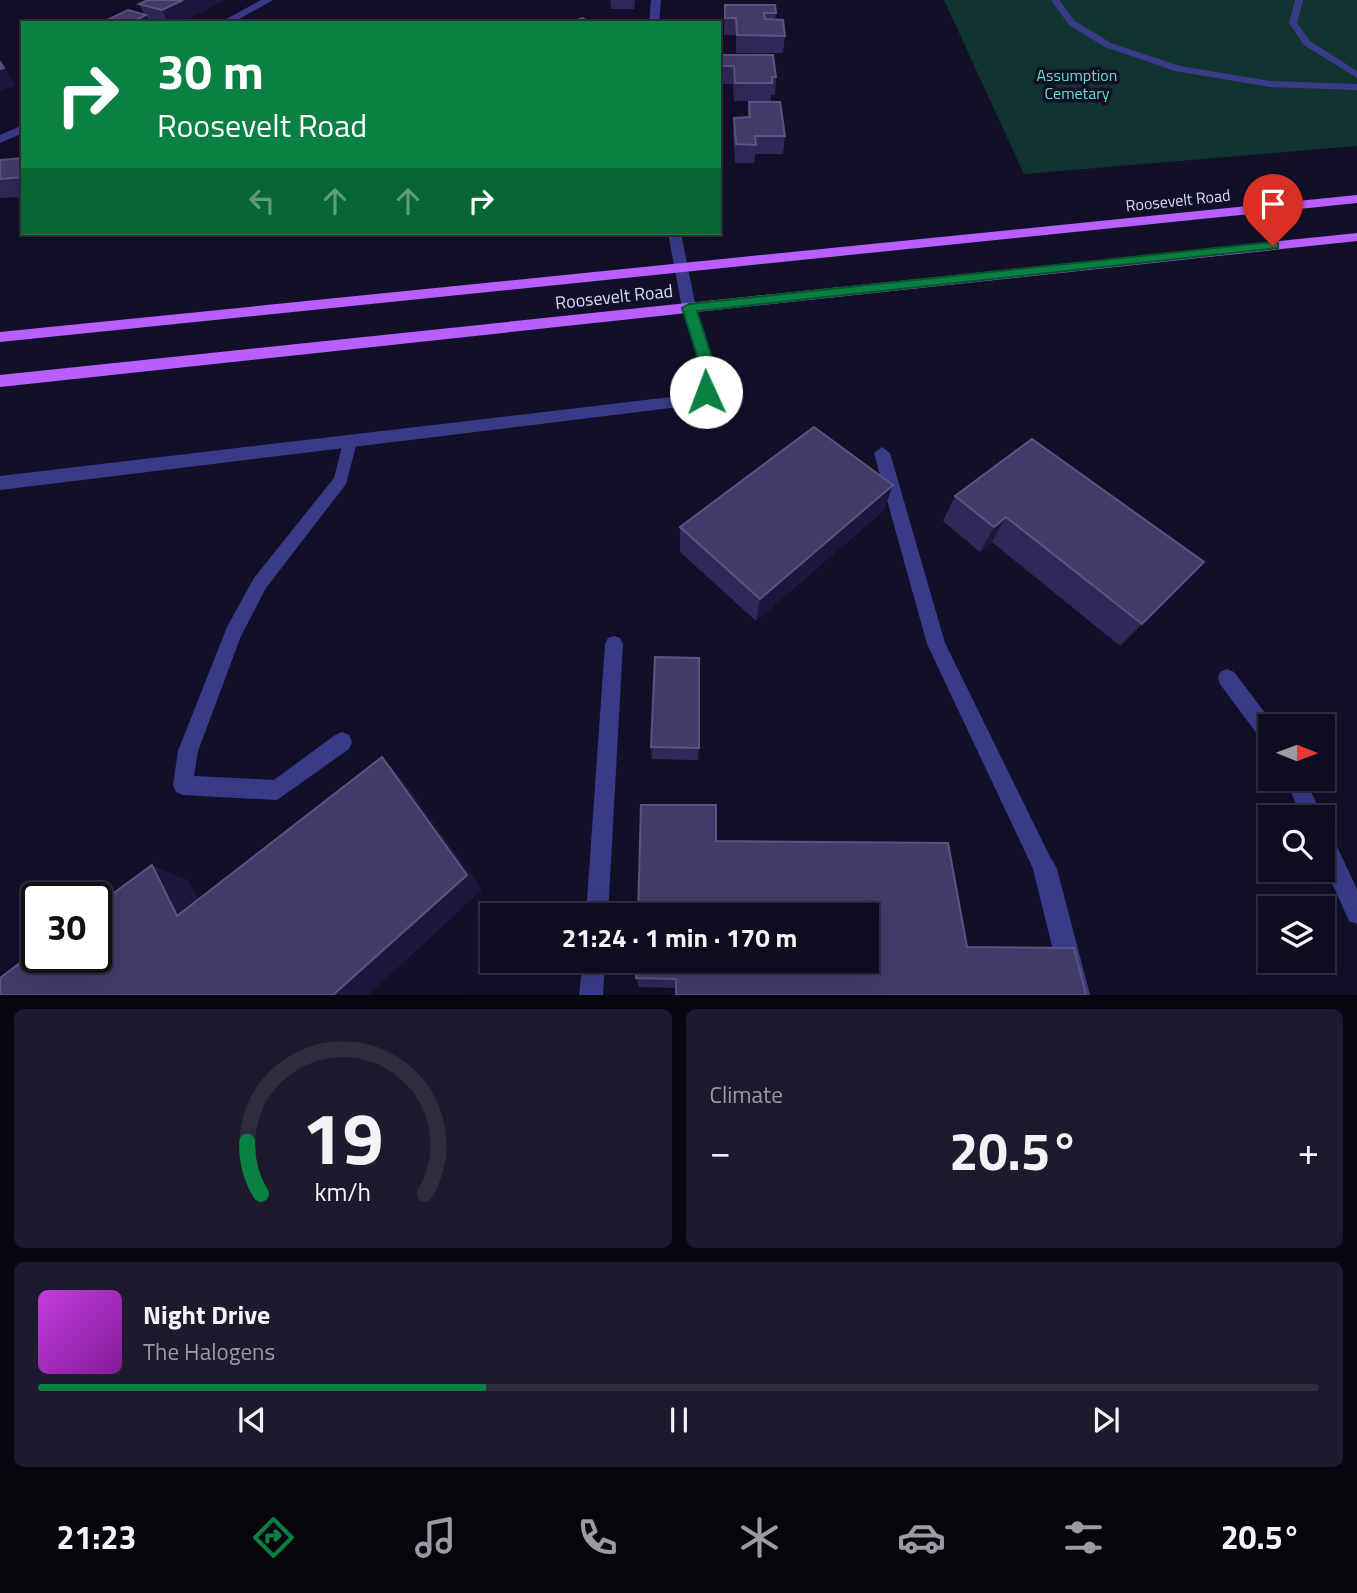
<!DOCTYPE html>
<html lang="en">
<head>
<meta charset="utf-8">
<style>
	:root { --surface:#0e0c1f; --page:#1c1a2c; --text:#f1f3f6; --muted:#9b9ba4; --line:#2e2c3d; --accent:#0b8043 }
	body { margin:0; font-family:"Titillium Web",sans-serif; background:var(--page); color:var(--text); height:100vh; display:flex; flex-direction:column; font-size:26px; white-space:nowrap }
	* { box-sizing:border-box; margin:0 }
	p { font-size:23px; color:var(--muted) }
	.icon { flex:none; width:38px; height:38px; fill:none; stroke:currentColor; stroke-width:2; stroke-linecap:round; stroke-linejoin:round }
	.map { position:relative; height:995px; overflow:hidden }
	.side { display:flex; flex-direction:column; gap:14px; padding:14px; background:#080711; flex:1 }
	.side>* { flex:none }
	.top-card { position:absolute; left:21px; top:21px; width:700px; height:214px; border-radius:0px; box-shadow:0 7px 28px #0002,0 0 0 2px var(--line); background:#0b8043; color:#fff; overflow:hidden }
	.needle { width:46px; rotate:91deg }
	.controls { position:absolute; left:1258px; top:714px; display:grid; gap:14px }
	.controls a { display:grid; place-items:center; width:77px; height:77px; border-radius:0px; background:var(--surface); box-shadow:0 7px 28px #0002,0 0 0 2px var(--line); font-size:35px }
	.speed { position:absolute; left:21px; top:882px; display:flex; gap:14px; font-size:35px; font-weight:700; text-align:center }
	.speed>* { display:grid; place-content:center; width:91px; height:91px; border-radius:50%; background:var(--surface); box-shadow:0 7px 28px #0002,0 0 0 2px var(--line); line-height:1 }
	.speed .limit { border:4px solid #111; border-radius:10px; background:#fff; color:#111 }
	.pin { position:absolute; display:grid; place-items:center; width:60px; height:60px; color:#fff; margin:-72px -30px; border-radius:50% 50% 50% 0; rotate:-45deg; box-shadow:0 0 7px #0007 }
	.pin .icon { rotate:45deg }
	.me { position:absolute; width:77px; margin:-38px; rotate:358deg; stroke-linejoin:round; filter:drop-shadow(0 0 5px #0008) }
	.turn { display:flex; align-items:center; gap:24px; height:147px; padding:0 21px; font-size:32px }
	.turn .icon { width:91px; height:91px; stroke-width:2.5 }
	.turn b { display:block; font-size:49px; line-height:60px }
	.lanes { display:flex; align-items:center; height:66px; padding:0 21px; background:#0003; justify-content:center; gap:35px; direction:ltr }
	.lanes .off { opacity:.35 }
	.big { font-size:52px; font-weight:700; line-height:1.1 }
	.side .card { flex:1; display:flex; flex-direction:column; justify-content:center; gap:10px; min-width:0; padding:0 24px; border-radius:10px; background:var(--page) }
	.side .dial { align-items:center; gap:0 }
	.dial svg { height:182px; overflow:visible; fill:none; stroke:var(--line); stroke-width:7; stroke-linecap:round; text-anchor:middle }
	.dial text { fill:var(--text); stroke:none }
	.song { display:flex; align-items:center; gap:21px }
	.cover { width:84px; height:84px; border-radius:10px; background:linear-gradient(135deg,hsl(290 70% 55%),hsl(290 70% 35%)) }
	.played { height:7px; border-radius:4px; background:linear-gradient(90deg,var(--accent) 35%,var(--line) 35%) }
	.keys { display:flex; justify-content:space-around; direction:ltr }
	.heat { display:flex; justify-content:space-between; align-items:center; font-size:38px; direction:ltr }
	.side .tiles { flex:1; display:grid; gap:14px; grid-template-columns:1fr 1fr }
	.card:last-child { grid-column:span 2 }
	.trip { position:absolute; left:480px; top:903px; width:399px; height:70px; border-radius:0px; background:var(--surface); box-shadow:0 7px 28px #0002,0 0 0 2px var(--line); font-weight:700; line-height:70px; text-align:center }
	.dock { display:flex; height:112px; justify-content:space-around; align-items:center; background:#06050c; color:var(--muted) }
	.dock .icon { width:49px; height:49px }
	.dock .selected { color:var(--accent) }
	.dock b { font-size:32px; color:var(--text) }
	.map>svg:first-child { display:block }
</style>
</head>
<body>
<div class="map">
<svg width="1357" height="995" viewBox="0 0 1357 995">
	<rect width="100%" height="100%" fill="#121029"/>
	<path fill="#123430" d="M944 0H1357V146L1024 174Z"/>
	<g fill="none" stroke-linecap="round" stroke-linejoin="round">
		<path fill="#393b89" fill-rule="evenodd" d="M1051 0H1059L1075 21 1111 43 1180 66 1270 81 1357 84V90L1270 87 1175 71 1105 47 1069 25Z
			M1295 0H1303L1297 23 1310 41 1357 71V78L1304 45 1289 23Z
			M350 436 357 442 346 484 266 588 241 636 198 751 194 776 274 780 335 735 342 732 349 735 352 742 349 749 277 800 183 795 176 792 173 785 178 751 227 627 254 578 334 478 343 442Z
			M882 447 890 453 945 643 1056 869 1053 877 1045 880 1037 877 927 644 874 453Z
			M614 636 620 638 623 644 608 915H586L605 644 608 638Z
			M1227 669 1234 672 1275 726H1270V744L1263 742 1220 684 1218 678 1220 672Z
			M1285 779H1305L1323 817V818L1302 817Z
			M1323 829 1330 832 1357 889V924L1349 921 1323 863Z
			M583 961H605L603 995H579Z"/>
		<path fill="#393b89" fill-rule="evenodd" d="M261 0H273L232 23H219Z
			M651 0H661L659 23H649Z
			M23 125V133L0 143V135Z
			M668 233H681L696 308 718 375 712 396 687 406 0 490V476L679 396 699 389 702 375 682 308Z
			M1045 857 1053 861 1057 869 1090 995H1064L1033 869 1037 861Z"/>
		<path fill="#ba5fff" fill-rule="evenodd" d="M1357 195V203L0 342V332Z
			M1357 233V241L0 387V375Z"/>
	</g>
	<path fill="#2f2858" d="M610 0H635L634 9H611Z
		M223 1 180 23H101L144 14 139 4Z
		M725 5 776 13 775 19 785 36 783 53H736V35H724Z
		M719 55 776 77 775 95H771V101H734L733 84H719Z
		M749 102 785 136 783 154H755L754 163H735L733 136 734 118 747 117Z
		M23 158V197L0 198V160Z
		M955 496 1204 562 1120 646 992 542 980 552 943 521Z
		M884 510 756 621 680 552V527Z
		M651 747 699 748 698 760 652 759Z
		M716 841 967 947 676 988 639 987 636 978Z"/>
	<path fill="#1c173d" d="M183 0H223V1L180 23H168L162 10Z
		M146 15 150 23H130Z
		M4 68 16 86 0 91V69Z
		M893 485 884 510 756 621 760 599Z
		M1006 517 992 542 980 552 994 527Z
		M382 757 402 779 482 890 368 995H333Z
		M152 865 189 881 214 929 177 916Z"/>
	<path fill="#413b6a" stroke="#595481" stroke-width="2" d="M148 0H183L162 10 139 4Z
		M725 5H775L776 13H764L765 19 783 20 785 36 737 35 736 18H725Z
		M128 10 146 15 130 23H101Z
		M582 18 592 23H571Z
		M719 55H773L776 77H772V83H735L734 66H719Z
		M0 62 4 68 0 69Z
		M749 102H780L785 136H755L756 145 736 144 734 118 750 117Z
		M23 158V177L0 179V160Z
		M814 427 893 485 760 599 680 527Z
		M1032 439 1204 562 1142 624 1006 517 994 527 955 496Z
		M655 657 699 658V748L651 747Z
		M382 757 467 875 333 995H0V978L37 950V957H96V906L152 865 177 916Z
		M641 805H716V841L948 843 967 947 1074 948 1086 995H676V979L636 978V961H866V915H638Z"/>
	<path fill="#0b8043" stroke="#07532c" stroke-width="2" d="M1273 242 1278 243V248L697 311 717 374 713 392 706 397 699 392 703 374 682 308 689 304Z"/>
	<g text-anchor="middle" stroke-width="7" stroke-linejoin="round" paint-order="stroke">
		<g font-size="16" fill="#5fe4bb" stroke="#121029">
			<text x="1077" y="81">Assumption<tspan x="1077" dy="18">Cemetary</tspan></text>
		</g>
		<g font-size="16" fill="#dad8ff" stroke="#121029">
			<text transform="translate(1178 200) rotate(-6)" y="6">Roosevelt Road</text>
		</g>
		<g font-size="18" fill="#dad8ff" stroke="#121029">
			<text transform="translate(614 297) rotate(-6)" y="6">Roosevelt Road</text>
		</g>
	</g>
</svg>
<div class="controls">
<a><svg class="needle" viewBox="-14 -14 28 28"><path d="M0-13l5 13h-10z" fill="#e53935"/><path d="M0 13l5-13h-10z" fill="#9b9ba4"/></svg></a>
<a><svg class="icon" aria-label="search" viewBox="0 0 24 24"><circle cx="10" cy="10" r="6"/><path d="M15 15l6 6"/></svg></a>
<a><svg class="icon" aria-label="layers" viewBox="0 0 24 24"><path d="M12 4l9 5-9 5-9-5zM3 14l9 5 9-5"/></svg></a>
</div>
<div class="speed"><div class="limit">30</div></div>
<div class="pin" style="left:1273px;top:246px;background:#d93025"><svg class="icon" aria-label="arrive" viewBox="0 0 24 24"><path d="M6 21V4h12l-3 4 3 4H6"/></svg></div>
<svg class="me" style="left:706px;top:392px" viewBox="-20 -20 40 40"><circle r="19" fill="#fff"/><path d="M0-13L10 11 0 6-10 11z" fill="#0b8043"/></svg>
<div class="trip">21:24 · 1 min · 170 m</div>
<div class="top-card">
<div class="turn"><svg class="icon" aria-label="right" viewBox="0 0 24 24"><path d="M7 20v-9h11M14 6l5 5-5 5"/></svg><div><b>30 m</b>Roosevelt Road</div></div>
<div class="lanes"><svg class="icon off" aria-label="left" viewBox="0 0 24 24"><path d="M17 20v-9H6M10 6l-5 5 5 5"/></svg><svg class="icon off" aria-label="ahead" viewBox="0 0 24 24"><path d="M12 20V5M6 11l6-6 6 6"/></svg><svg class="icon off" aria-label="ahead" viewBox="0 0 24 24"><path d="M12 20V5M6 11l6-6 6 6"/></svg><svg class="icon" aria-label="right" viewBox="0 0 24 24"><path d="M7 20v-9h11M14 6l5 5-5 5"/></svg></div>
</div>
</div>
<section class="side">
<div class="tiles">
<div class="card dial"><svg viewBox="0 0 100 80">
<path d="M14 69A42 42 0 1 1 86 69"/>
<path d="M14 69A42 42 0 0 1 8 46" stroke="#0b8043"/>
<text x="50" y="56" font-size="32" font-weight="700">19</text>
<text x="50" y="72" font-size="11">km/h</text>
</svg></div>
<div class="card"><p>Climate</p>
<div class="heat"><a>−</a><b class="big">20.5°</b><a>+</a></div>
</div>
<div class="card">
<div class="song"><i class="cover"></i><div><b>Night Drive</b><p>The Halogens</p></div></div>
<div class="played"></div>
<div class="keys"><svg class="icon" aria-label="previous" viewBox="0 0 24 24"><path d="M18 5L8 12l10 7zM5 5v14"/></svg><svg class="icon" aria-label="pause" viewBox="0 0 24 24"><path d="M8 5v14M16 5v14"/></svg><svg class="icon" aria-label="next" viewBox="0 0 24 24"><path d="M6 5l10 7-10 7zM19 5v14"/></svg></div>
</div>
</div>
</section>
<nav class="dock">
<b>21:23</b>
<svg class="icon selected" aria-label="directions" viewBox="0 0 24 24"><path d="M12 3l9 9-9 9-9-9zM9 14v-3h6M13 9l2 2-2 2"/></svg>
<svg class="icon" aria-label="music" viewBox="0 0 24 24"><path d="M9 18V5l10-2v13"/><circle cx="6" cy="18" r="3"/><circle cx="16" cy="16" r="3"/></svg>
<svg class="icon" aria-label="phone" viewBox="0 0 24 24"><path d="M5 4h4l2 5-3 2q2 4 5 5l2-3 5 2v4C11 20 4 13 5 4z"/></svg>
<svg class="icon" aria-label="climate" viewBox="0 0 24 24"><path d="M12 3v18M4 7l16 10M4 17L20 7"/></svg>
<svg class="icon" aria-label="car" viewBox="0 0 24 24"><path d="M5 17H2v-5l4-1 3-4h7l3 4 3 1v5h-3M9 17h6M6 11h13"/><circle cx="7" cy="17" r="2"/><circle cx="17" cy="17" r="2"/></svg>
<svg class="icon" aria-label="filters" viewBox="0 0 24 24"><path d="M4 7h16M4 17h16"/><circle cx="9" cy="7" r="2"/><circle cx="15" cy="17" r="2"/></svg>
<b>20.5°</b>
</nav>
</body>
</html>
